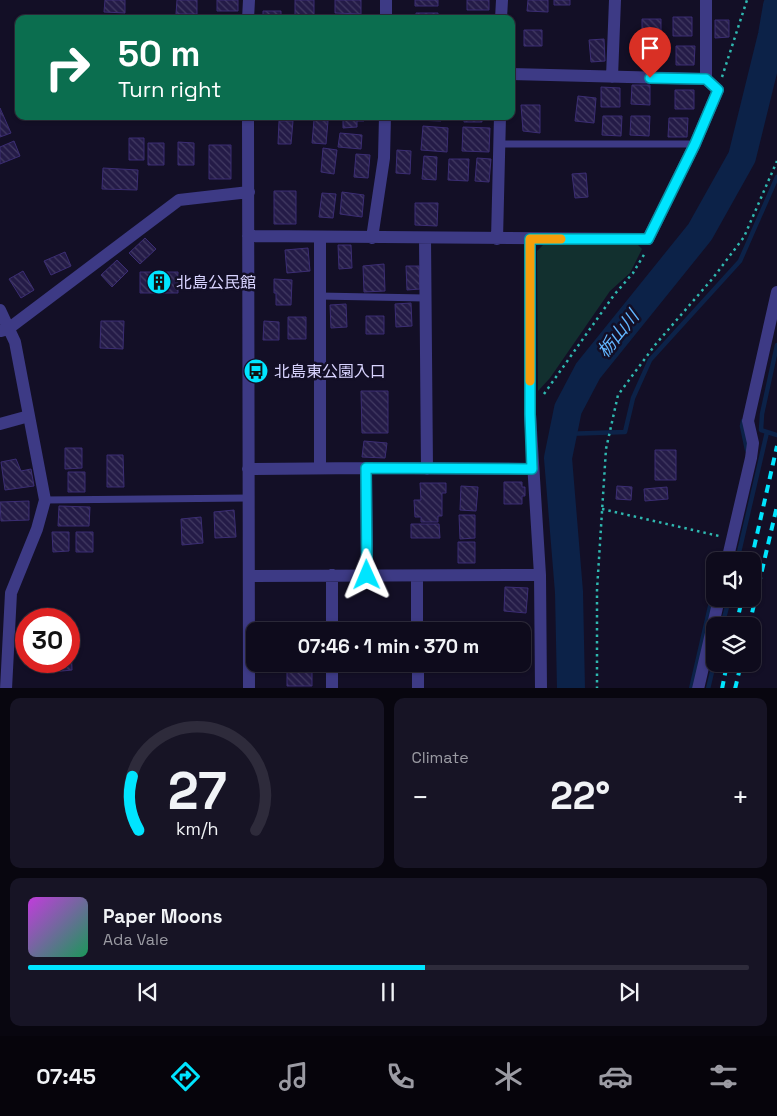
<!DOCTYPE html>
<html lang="en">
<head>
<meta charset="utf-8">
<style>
	:root { --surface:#0e0b1c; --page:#171425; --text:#f1f3f6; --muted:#9b9ba3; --line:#2e2b3b; --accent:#00e5ff }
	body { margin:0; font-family:"Space Grotesk","Noto Sans JP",sans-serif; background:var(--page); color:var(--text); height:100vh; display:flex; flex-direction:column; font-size:19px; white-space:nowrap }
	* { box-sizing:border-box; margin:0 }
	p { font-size:16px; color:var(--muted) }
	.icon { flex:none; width:28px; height:28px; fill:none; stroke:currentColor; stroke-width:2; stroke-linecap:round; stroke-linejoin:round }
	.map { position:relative; height:688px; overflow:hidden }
	.details { display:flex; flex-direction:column; gap:10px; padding:10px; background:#08060f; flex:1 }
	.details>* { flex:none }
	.hud { position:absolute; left:15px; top:15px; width:500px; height:105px; border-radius:10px; box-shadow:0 1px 4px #0004,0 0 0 1px var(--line); background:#0b6e4f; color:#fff; overflow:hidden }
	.fabs { position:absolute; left:706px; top:552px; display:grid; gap:10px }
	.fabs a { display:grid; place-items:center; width:55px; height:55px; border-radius:10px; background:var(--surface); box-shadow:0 1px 4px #0004,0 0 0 1px var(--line); font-size:25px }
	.speed { position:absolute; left:15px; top:608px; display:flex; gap:10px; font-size:25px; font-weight:700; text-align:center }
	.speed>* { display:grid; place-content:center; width:65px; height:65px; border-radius:50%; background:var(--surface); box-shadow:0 1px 4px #0004,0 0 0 1px var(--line); line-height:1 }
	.speed .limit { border:8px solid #d22; background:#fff; color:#111 }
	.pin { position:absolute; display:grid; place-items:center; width:42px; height:42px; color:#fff; margin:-51px -21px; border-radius:50% 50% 50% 0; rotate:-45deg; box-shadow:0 0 5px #0007 }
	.pin .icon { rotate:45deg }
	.me { position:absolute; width:55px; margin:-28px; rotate:359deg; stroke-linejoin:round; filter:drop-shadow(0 0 4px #0008) }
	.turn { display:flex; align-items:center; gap:18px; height:105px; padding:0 20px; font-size:22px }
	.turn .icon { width:65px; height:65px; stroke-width:2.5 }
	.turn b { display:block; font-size:35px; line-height:42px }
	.big { font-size:38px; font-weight:800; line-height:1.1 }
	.details .tile { flex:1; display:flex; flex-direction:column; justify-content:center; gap:8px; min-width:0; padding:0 18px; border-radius:10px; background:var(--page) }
	.details .dial { align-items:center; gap:0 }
	.dial svg { height:130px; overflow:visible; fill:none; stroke:var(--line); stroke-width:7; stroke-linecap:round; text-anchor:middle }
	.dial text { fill:var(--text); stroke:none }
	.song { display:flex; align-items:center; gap:15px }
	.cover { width:60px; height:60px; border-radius:8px; background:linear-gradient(135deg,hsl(290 70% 55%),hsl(150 70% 35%)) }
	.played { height:5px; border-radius:2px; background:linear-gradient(90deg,var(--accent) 55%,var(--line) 55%) }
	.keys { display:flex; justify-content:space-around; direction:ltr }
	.heat { display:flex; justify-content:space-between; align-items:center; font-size:28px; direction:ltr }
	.details .tiles { flex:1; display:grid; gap:10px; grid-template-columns:1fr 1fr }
	.tile:last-child { grid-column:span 2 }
	.trip { position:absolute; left:246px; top:622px; width:285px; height:50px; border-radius:10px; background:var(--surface); box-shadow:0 1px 4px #0004,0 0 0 1px var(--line); font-weight:800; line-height:50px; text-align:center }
	.menu { display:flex; height:80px; justify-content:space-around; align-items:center; background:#06040b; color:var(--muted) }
	.menu .icon { width:35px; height:35px }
	.menu .selected { color:var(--accent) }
	.menu b { font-size:22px; color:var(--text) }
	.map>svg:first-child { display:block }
</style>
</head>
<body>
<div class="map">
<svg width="777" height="689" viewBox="0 0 777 689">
	<defs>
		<pattern id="building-back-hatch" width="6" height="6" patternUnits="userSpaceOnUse" patternTransform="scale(1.25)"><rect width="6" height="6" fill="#241b47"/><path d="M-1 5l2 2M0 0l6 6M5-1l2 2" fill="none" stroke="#433b63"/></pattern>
	</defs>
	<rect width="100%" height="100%" fill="#130f26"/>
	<path fill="#12302f" d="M543 245H638L642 249 630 273 610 291 550 378 538 391 537 251Z"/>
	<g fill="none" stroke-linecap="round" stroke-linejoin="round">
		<path stroke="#0c2248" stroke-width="4.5" d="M777 345 762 414 761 430 777 435
			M743 421 742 426 747 450
			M563 434 625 432 633 398 650 360 740 261 777 177
			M737 561 767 432
			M722 626 729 599
			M691 689 715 585
			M708 689 715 659"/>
		<path stroke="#0c2248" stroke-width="28" d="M571 689 569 592 558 458 568 409 588 371 700 232 742 157 772 35 777 6"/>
	</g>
	<path fill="url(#building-back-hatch)" stroke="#3b2d73" d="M105 0H125V13L104 12Z
		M177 0H197V14H176Z
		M217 0H238V11H217Z
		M295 0H314V19H295Z
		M335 0H361V14L335 13Z
		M415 0H438V6H415Z
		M467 0H489V10H467Z
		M528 0H548V12L527 11Z
		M554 0H570V5H554Z
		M263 11H281V19H263Z
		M416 13H438V19H416Z
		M482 16V19H458V17Z
		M673 17H692V36H673Z
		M642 19H661V38H642Z
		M715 20H729V37L715 38Z
		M524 30H542V46H524Z
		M604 39 605 61 591 62 589 40Z
		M640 44H659L658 64H639Z
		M676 46H695L694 65H676Z
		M632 85H650V105L631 104Z
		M601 87 620 88V107H601Z
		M675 90H694V109H675Z
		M578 96 596 98 594 123 575 121Z
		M521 105H540V133L523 131Z
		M0 108 11 133 0 137Z
		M343 116H364V121H357V127L343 128Z
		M415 116H441V121L415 120Z
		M464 116H482V122H464Z
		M603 116H622L621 136 602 135Z
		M631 116H650L649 136 630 135Z
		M669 118H688L687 137H668Z
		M314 120 328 121 326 144 312 143Z
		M279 121H293L291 144H278Z
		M423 126 448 128 447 152 421 150Z
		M463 127 490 128 489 152 462 151Z
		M340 133 362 135 361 149 338 147Z
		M129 138H144V160H129Z
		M14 141 20 156 0 164V147Z
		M178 142 194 143V165H178Z
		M148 143H164V165H148Z
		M209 145H231V179H209Z
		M323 148 337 150 334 174 321 172Z
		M397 150 411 151 410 174 396 173Z
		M356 154 370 155 368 178 354 177Z
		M424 156 437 157 436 180 422 179Z
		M477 158 491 159 489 182 475 181Z
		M449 159H469L468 181 448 180Z
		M103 168 138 170 137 190 102 189Z
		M586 173 588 197 575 198 572 174Z
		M274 191H296V224H274Z
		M342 192 364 195 362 217 340 214Z
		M322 193 336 194 333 218 319 217Z
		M415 203H438L437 226 415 225Z
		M145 238 156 249 140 264 129 253Z
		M338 245H351L352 268 339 269Z
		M308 248 310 271 287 273 285 250Z
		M65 252 71 266 51 275 44 261Z
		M117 260 128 271 112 287 101 275Z
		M384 264 385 291 364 292 363 266Z
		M406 266H419L420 289 407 290Z
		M23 271 34 290 21 298 9 279Z
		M140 272H178V293H140Z
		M274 279 292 280 291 305H276V293H274Z
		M411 303 412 326 396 327 395 304Z
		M346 304 347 327 331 328 330 305Z
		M366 316H384V334H366Z
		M288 317H306V339H288Z
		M101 321H124L123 349 100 348Z
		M264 321 279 322V340H263Z
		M361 391H388V433H362Z
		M364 441 387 443 385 458 362 457Z
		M65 448H82V468L65 469Z
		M655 450H676V480H655Z
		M107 455H123L124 487H107Z
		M16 459 21 471 31 469 34 486 5 490 1 462Z
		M68 472H85V492H68Z
		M504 482H522V487H525V496H522V504H504Z
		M420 483H446V493H442V516H438V522H421V517H415L414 500H421Z
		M461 486 478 487 476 511 460 510Z
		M617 486 632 487 631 500 616 499Z
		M667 487 668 499 645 501 644 489Z
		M29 501V520L1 521 0 502Z
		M59 506 90 507 89 526H58Z
		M234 510 236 537 215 538 214 512Z
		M459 515H475V538L460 539Z
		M201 517 203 543 182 545 181 519Z
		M411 524H439L440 538H411Z
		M52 532H69V551L53 552Z
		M76 532H93V552H76Z
		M458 542H475V563H458Z
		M505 587 528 588 526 613 504 611Z
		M67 614V619H47L46 615Z
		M69 644H71L72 670 52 672V661H69Z
		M287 664H312V686H287Z"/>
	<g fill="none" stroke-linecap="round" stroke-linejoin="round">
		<path stroke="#2fb8b0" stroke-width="2.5" stroke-dasharray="2.5 4" stroke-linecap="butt" d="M722 77 747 0
			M544 394 614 295 633 273 645 253
			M602 509 719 536
			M597 689V590L606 449 618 395 655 345 713 278 744 237 777 161"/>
		<path stroke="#3d3a85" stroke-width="7" d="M499 144H695
			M319 296 425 298
			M45 500 249 498"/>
		<path stroke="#3d3a85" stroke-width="12" d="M248 19 249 0
			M386 19V0
			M501 19 502 0
			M612 77 615 0
			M706 79V0
			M248 116 249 689
			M248 236 648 239 695 144 718 90 706 79 511 74
			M320 237V468
			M372 238 384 158 385 116
			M425 238 427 469
			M497 239 500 116
			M530 239V414L540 575 541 689
			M0 310 15 342 45 500 37 529 11 593 6 689
			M1 331 8 329 179 200 249 192
			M0 424 29 416
			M366 468 367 575
			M248 469 366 468 532 469
			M727 561 751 458 753 443 748 421 777 292
			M332 575V631
			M249 576 540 575
			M417 576V631
			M332 664V689
			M418 664V689
			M698 689 719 599"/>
		<path stroke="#00e5ff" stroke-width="4" stroke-dasharray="8 6" stroke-linecap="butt" d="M751 561 777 446
			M736 626 742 599
			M749 626 777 506
			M722 689 727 664
			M735 689 741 664"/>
	</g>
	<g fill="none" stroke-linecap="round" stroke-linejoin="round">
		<defs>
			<path id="route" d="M367 575 366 468 532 469 530 414V239H648L695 144 718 90 706 79 650 78"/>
		</defs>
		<use href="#route" stroke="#0095a6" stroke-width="12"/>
		<use href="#route" stroke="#00e5ff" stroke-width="9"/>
		<path stroke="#f59e0b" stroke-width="9" d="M530 381V239H561"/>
	</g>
	<defs>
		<symbol id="building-disc" viewBox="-11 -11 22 22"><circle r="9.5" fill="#00e5ff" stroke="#130f26"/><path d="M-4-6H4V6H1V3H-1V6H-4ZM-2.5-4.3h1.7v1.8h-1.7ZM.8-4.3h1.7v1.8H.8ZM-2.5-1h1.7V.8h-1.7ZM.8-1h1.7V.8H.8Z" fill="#111"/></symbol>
		<symbol id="bus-disc" viewBox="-11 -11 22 22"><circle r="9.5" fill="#00e5ff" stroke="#130f26"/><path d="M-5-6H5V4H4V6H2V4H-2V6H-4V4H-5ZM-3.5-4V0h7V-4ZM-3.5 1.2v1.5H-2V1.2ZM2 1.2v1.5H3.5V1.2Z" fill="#111"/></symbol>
	</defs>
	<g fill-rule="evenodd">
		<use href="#building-disc" x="145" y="268" width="28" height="28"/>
		<use href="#bus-disc" x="242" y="357" width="28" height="28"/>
	</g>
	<g text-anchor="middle" stroke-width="5" stroke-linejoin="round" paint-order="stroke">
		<g font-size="16" fill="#d9d4ff" stroke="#130f26" text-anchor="start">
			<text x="176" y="288">北島公民館</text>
			<text x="274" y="377">北島東公園入口</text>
		</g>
		<g font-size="18" font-style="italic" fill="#62b6ff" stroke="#130f26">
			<text transform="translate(618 334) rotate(-51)" y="6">栃山川</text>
		</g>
	</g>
</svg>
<div class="fabs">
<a><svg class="icon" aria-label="sound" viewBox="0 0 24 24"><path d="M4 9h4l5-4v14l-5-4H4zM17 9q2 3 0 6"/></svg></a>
<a><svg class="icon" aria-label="layers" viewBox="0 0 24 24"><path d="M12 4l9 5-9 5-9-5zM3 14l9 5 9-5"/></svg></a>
</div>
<div class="speed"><div class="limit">30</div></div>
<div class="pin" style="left:650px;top:78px;background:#d93025"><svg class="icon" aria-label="arrive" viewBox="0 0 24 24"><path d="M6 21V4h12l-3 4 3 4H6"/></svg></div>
<svg class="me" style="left:367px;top:575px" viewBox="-20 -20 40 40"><path d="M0-17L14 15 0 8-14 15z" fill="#00e5ff" stroke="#fff" stroke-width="4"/></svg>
<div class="trip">07:46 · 1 min · 370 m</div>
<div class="hud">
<div class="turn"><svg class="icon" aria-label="right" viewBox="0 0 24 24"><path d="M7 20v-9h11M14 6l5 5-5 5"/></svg><div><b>50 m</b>Turn right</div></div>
</div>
</div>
<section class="details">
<div class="tiles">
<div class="tile dial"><svg viewBox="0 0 100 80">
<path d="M14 69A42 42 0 1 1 86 69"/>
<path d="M14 69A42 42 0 0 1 10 36" stroke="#00e5ff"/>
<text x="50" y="56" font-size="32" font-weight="700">27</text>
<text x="50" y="72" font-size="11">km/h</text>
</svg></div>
<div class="tile"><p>Climate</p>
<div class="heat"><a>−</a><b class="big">22°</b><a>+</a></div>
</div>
<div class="tile">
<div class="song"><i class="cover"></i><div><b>Paper Moons</b><p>Ada Vale</p></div></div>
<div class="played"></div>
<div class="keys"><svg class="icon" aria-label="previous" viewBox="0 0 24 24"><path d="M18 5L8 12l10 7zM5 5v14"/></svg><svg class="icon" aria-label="pause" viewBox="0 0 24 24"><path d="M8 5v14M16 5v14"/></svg><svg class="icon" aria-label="next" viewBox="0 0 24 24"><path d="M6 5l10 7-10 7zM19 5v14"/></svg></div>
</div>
</div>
</section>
<nav class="menu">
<b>07:45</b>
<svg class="icon selected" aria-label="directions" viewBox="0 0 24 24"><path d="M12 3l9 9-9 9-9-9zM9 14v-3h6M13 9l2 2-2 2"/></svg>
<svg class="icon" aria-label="music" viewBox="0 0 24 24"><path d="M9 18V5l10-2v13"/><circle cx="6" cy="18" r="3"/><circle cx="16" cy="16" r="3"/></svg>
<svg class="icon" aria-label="phone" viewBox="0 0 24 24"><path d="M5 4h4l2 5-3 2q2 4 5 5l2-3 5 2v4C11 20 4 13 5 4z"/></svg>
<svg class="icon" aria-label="climate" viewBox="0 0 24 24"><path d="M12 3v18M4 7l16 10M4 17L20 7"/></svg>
<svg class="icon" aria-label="car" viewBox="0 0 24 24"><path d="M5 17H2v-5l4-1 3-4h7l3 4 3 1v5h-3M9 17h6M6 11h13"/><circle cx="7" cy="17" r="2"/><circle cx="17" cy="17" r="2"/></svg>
<svg class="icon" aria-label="filters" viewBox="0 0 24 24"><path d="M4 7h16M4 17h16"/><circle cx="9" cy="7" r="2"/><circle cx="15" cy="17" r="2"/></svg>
</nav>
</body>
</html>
